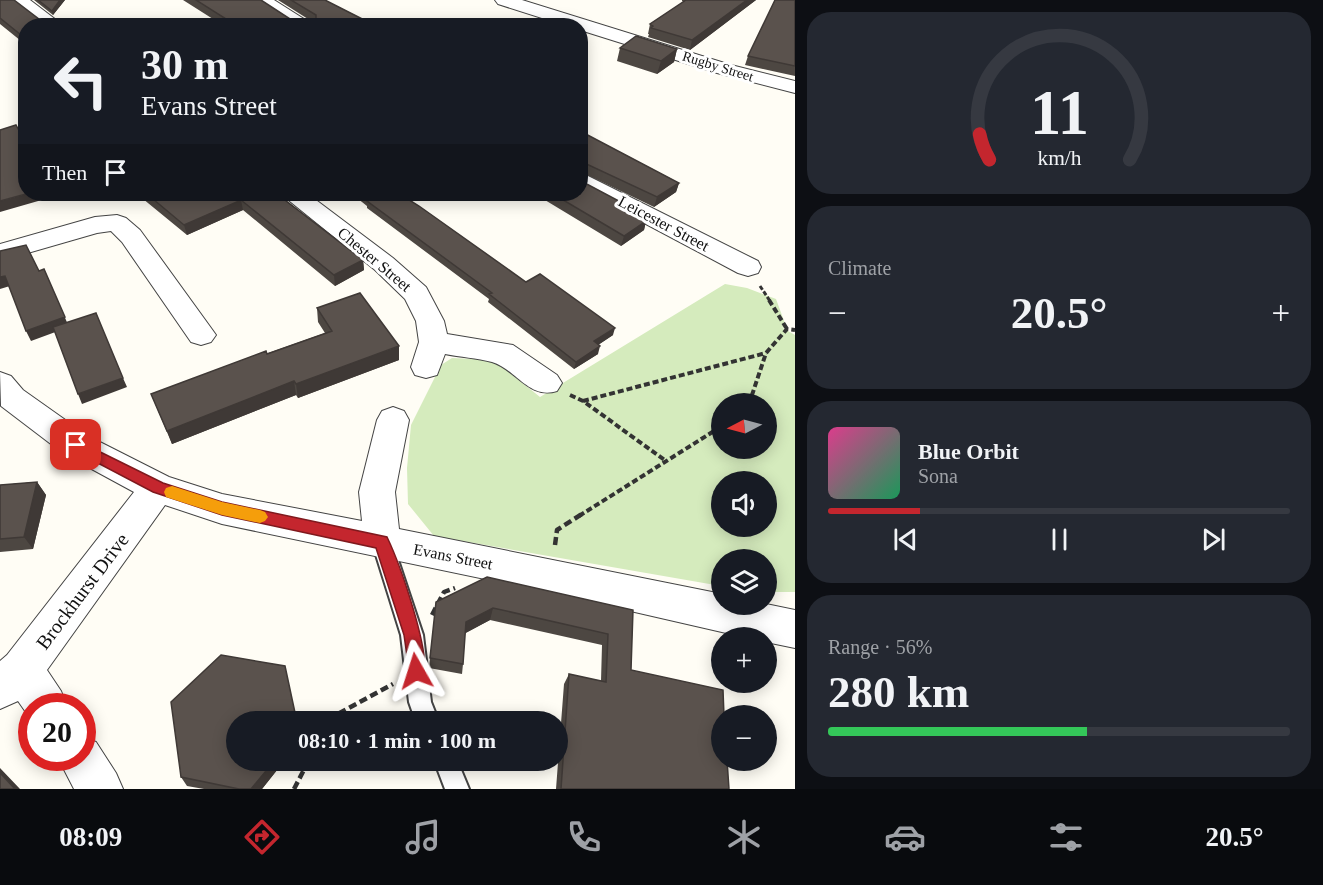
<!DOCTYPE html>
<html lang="en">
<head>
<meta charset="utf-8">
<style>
	:root { --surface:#171b24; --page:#242831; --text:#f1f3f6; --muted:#9ea1a6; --line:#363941; --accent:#c4262e }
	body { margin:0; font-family:Georgia,serif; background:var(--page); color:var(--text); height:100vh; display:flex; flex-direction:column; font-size:22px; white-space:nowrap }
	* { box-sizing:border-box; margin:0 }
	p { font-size:20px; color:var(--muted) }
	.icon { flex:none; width:33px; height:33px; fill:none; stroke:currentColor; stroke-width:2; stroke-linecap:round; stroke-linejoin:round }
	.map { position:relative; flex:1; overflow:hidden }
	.side { display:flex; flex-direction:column; gap:12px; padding:12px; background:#0d0f14; width:528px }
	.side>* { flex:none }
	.hud { position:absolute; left:18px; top:18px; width:570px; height:183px; border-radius:24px; box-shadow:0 3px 15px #0003; background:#171b24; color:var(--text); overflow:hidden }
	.needle { width:39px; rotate:264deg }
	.controls { position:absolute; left:711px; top:393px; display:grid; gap:12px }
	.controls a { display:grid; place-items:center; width:66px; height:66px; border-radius:50%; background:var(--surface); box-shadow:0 3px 15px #0003; font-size:30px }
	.speed { position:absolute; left:18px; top:693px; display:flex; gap:12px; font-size:30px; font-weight:700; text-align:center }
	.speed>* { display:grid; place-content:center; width:78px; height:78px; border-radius:50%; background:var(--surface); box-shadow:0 3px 15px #0003; line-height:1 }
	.speed .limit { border:9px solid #d22; background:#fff; color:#111 }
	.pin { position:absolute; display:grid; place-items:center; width:51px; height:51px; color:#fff; margin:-26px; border-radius:12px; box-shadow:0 3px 9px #0006 }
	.me { position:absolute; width:66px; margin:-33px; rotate:354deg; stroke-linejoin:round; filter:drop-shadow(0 0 4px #0008) }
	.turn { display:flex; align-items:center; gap:21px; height:126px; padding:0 24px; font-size:27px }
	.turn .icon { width:78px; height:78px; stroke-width:2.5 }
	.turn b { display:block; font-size:42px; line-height:51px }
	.then { display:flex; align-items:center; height:57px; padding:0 24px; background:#0003; gap:12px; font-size:22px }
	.big { font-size:45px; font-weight:700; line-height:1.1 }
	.side .widget { flex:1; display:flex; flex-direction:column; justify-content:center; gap:9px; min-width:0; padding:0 21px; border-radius:24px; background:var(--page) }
	.side .dial { align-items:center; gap:0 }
	.dial svg { height:156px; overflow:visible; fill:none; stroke:var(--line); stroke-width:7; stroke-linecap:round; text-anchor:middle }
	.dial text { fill:var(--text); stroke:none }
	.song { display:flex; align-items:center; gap:18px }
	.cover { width:72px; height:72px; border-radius:9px; background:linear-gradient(135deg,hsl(330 70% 55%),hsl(150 70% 35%)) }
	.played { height:6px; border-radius:3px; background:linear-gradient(90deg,var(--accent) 20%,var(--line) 20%) }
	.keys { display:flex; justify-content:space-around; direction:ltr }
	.heat { display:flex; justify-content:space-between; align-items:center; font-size:33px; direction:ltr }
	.charge { height:9px; border-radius:4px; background:linear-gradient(90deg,#34c759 56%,var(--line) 0) }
	.trip { position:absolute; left:226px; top:711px; width:342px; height:60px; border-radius:30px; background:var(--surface); box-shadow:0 3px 15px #0003; font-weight:700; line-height:60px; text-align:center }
	.dock { display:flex; height:96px; justify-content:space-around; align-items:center; background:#090b0e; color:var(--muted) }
	.dock .icon { width:42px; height:42px }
	.dock .on { color:var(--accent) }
	.dock b { font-size:27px; color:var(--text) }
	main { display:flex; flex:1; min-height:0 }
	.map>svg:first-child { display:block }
</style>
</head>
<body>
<main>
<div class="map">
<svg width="795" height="789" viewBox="0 0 795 789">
	<rect width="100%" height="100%" fill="#fffdf5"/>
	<path fill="#d5ebbd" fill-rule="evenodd" d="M725 284 747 288 776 299 787 329 781 327 795 335V592H767L766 560H722L721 586 434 536 408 504 407 468 411 425 441 365 452 358 494 360 540 397ZM722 404H766V448H722ZM722 482H766V526H722Z"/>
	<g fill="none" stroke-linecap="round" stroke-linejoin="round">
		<defs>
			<path id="service" d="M382 533 389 536 392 542 423 635 431 702 439 722H416L409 702 401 635 372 542 375 536Z
				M434 760H457L469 789H445Z"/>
			<path id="minor" d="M10 0H30L64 26H43Z
				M252 0H274L315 26H292Z
				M495 0H522L731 65 795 81V93L717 73 580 30V26H567L498 4Z
				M580 172 758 261 761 267 758 273 748 276 738 273 580 189Z
				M281 194H308L393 258 426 287 444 321 447 334 513 345 557 375 562 383 557 391C529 400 516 369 492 362 477 358 460 357 445 354L437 375 426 378 415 375 411 367 419 342 416 321 405 299 375 270Z
				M117 215 126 218 140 230 211 328 216 335 211 342 201 345 191 342 122 242 111 231 97 233 0 261V244L95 217Z
				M0 372 11 376 23 390 88 436 169 477 222 494 362 521 359 492 377 420 382 411 393 407 404 411 409 420 395 492 399 529 722 594V604H766L795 610V648L766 642V638H748L552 593 222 524 165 505 47 670 61 691 67 706H32V721L18 701 0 709V661L7 655 134 492 64 454 1 406Z
				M82 737 96 742 116 773 123 789H74L58 758H82Z"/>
		</defs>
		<use href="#service" stroke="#444" stroke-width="4"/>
		<use href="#minor" stroke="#444" stroke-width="2"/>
		<path stroke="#333" stroke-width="3" stroke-dasharray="4.5 2" stroke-linecap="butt" d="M760 286 770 301"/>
		<path stroke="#333" stroke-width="4" stroke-dasharray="6 3" stroke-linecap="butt" d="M769 300 787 329
			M570 395 583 401 666 461
			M583 401 766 353
			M749 404 766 353 787 329 795 330
			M579 516 722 426"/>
		<path stroke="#333" stroke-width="4.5" stroke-dasharray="8 4" stroke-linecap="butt" d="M555 545 557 530 582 514
			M432 615 444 592 455 588
			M331 722 334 716 393 684
			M294 789 309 760"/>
		<use href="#service" fill="#fff" fill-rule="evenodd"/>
		<use href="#minor" fill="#fff" fill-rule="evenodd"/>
	</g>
	<path fill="#4d4742" d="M0 0 26 26V45L0 24Z
		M34 0H65L53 15Z
		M183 0H261L290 19H308L278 0H325L376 26H224Z
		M682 0H756L690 50 648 37 649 34H648L650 24 684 2 682 1Z
		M795 0V76L745 65 748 56Z
		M620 48 677 49 674 62 657 74 617 61Z
		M580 131 679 183 676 192 654 207 581 172V181L646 221 644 230 621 246 535 194H580Z
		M137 194H277L363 260 364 270 335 286 243 210 187 235Z
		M352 194H400L526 282 613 335 598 345V354L574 369 488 302 489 299 367 208V206Z
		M317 308 399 360 298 398 296 395 172 444 151 394 325 333 318 322Z
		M37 482 46 495 33 549 0 552V485Z
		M436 602 633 610 631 670 729 789H556L564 684 569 674 601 681 602 645 490 620 465 633 463 664 462 674 429 668Z
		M288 677 237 760H285L262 789H204L187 786 181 777Z"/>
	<path fill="#3f3936" d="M60 0H65L53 15 52 11Z
		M747 0H756L690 50 692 40Z
		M677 49 674 62 657 74 661 61Z
		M679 183 676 192 654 207 657 197Z
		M26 194H51L52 197 0 212V201Z
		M241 200 243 210 187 235 184 225Z
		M646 221 644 230 621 246 624 236Z
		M363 260 364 270 335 286 334 275Z
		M44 269 69 327 31 341 26 331Z
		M5 276 10 286 0 289V277Z
		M615 328 613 335 592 349 594 341Z
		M399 346V360L298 398 296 384Z
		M600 346 598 354 574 369 576 362Z
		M123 378 127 387 82 404 78 394Z
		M294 381 296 395 172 444 167 431Z
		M37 482 46 495 33 549 24 537Z
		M493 608 490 620 464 634 466 622Z
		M275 760H285L262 789H251Z
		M0 768 20 789H15L0 773Z"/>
	<path fill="#5a524d" stroke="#3f3936" stroke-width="1.5" d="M0 0H14L39 19 61 20 68 26H26V39L0 18Z
		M38 0H60L52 11Z
		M196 0H261L290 19H316V15L291 0H325L376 26H237Z
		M686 0H747L692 40 651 28 653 26 650 24Z
		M775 0H795V66L748 56Z
		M636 36 677 49 661 61 620 48Z
		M16 125 26 143V194L0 201V130Z
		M580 131 679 183 657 197 580 161Z
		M580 169 581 181 636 210 632 213 646 221 624 236 553 194H580Z
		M147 194H277L363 260 334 275 241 200 184 225Z
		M361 194H400L419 206 526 282 540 274 615 328 594 341 600 346 576 362 489 294 492 293 367 201 369 200Z
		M26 245 39 271 44 269 65 317 26 331 5 276 0 277V251Z
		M360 293 399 346 296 384 294 381 167 431 151 394 266 351 267 354 332 331 317 308Z
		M96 313 123 378 78 394 53 327Z
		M37 482 24 537 0 539V485Z
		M487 577 633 610 631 670 723 690 724 716H722V760H727L729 789H561L569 674 606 682 608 634 493 608 466 622 463 664 430 658 436 602Z
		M221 655 285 666 297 722H237V760H275L251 789H239L181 777 171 702Z
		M0 773 15 789H0Z"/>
	<path fill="#c4262e" stroke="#7f191e" stroke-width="1.5" d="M76 440 163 483 222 502 387 537C399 562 432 654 423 677L416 680 410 677 404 635 376 548 222 515 153 492 71 449 69 445 71 441Z"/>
	<path fill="#f59e0b" d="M172 486 222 502 260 510 265 512 268 517 265 521 260 523 222 515 166 497 164 492 166 488Z"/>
	<g text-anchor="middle" stroke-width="6" stroke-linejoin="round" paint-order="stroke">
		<g font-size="14" fill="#111" stroke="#fff">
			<text transform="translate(718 66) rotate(17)" y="5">Rugby Street</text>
		</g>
		<g font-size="16" fill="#111" stroke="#fff">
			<text transform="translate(664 223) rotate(28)" y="6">Leicester Street</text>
			<text transform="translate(375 259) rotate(40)" y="6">Chester Street</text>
			<text transform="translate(453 556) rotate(11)" y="6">Evans Street</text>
		</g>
		<g font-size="20" fill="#111" stroke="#fff">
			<text transform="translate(82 591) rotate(-53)" y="7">Brockhurst Drive</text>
		</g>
	</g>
</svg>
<div class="controls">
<a><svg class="needle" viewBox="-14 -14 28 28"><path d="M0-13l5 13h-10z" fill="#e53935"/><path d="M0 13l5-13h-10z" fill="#9ea1a6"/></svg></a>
<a><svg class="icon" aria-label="sound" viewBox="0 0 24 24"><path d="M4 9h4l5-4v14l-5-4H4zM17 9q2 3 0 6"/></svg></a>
<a><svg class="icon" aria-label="layers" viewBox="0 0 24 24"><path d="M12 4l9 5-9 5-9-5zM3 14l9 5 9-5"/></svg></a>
<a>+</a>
<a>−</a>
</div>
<div class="speed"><div class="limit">20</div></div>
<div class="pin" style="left:76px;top:445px;background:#d93025"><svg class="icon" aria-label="arrive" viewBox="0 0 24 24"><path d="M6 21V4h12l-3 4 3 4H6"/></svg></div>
<svg class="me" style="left:416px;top:671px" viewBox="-20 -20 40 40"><path d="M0-17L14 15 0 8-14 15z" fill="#c4262e" stroke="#fff" stroke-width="4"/></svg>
<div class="trip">08:10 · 1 min · 100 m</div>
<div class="hud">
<div class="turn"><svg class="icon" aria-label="left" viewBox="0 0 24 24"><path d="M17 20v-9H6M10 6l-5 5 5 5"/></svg><div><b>30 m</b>Evans Street</div></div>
<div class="then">Then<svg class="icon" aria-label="arrive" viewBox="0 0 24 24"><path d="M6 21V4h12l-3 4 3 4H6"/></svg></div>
</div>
</div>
<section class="side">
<div class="widget dial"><svg viewBox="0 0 100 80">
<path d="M14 69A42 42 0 1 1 86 69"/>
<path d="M14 69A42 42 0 0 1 9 56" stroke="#c4262e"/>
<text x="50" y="56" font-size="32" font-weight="700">11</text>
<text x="50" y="72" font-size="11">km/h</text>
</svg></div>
<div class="widget"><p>Climate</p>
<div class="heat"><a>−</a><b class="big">20.5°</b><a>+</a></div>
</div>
<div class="widget">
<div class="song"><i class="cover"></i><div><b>Blue Orbit</b><p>Sona</p></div></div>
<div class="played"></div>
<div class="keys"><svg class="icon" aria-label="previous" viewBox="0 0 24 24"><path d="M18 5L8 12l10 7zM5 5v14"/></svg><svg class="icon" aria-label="pause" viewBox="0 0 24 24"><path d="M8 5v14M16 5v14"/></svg><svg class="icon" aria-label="next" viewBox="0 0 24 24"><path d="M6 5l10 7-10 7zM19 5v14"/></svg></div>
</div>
<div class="widget"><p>Range · 56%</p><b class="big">280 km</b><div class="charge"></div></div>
</section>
</main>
<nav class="dock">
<b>08:09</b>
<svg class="icon on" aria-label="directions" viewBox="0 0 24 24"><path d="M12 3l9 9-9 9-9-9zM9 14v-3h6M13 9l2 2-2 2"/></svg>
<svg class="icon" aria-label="music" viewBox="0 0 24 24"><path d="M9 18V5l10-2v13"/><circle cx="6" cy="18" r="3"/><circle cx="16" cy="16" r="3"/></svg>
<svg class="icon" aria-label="phone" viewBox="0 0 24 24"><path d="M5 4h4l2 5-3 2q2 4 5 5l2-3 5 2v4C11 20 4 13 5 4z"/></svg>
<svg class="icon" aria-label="climate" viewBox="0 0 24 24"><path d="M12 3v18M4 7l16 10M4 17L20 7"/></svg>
<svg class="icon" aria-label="car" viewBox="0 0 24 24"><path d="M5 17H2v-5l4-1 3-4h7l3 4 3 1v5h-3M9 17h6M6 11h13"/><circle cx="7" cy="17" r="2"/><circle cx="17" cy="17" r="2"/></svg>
<svg class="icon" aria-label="filters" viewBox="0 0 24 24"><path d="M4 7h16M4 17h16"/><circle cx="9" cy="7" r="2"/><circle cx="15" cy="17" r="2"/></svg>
<b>20.5°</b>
</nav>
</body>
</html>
